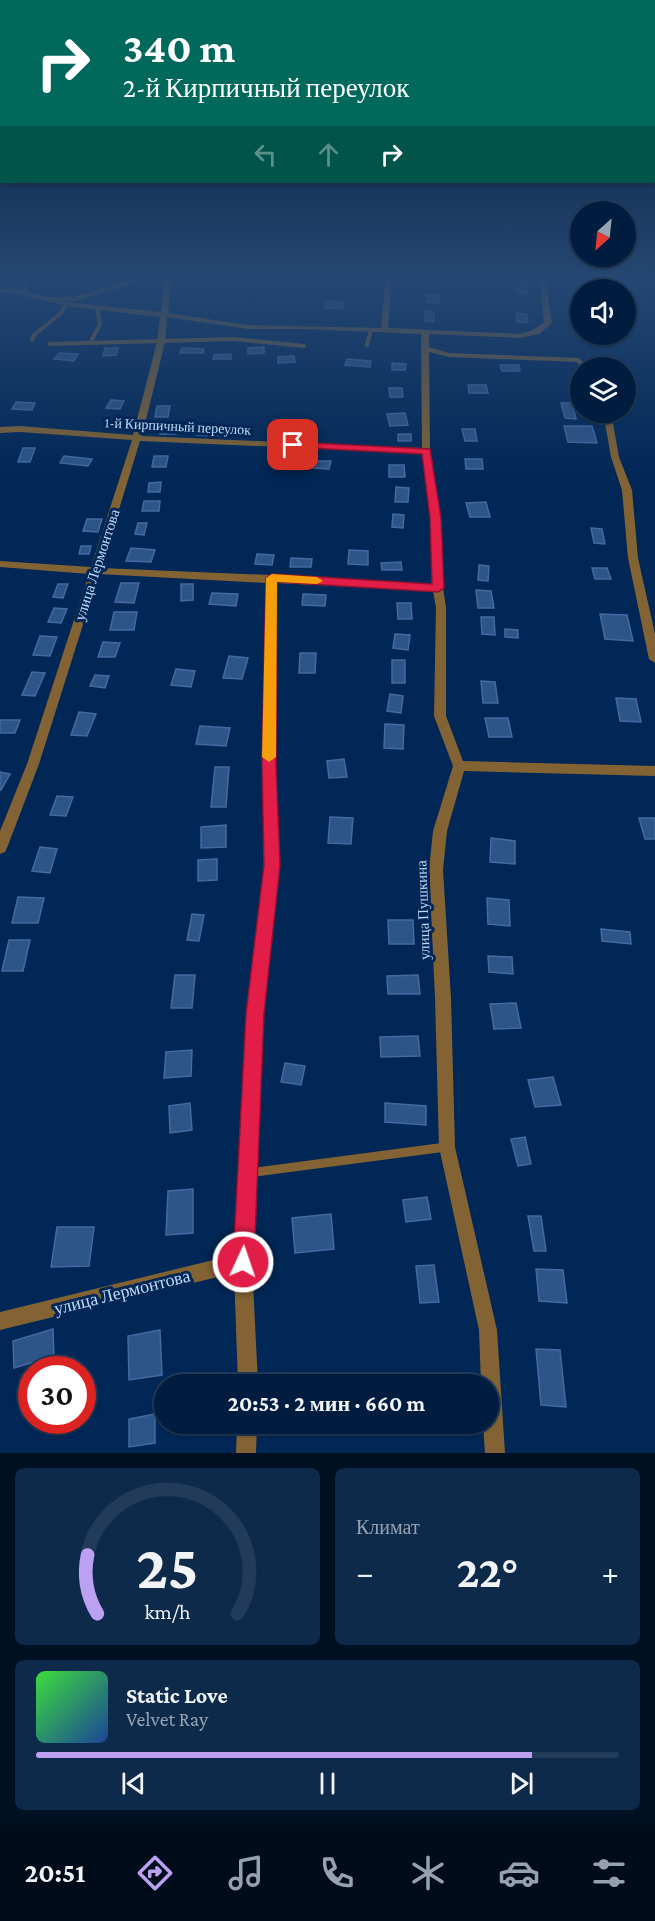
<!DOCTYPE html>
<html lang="ru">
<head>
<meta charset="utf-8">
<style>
	:root { --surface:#001d40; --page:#0e2a4b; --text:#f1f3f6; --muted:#95a2b1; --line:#223b59; --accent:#bca0f2 }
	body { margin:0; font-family:"Crimson Pro",serif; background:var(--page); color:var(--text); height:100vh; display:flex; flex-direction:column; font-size:22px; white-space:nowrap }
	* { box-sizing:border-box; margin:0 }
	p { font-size:20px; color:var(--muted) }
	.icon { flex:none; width:33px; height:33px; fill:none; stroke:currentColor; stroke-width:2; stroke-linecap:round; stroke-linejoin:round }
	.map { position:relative; height:1453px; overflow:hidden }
	.panel { display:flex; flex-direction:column; gap:15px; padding:15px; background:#001023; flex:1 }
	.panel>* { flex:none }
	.guide { position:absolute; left:0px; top:0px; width:656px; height:183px; box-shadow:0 2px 4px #0004,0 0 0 2px var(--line); background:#00695c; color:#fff; overflow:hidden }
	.needle { width:39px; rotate:207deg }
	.controls { position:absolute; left:570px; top:201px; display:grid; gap:12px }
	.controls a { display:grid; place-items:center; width:66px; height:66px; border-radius:50%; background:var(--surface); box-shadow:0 2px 4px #0004,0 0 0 2px var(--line); font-size:30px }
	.speed { position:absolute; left:18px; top:1356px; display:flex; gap:12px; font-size:30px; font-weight:700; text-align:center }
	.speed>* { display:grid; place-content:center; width:78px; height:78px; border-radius:50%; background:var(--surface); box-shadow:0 2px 4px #0004,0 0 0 2px var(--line); line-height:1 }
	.speed .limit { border:9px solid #d22; background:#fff; color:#111 }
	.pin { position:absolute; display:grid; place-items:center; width:51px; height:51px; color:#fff; margin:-26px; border-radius:12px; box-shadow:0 3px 9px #0006 }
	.me { position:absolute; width:66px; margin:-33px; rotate:3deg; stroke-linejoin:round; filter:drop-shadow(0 0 4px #0008) }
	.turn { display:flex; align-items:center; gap:21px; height:126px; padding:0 24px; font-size:27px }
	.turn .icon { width:78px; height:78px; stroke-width:2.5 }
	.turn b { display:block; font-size:42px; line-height:51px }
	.lanes { display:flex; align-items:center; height:57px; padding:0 24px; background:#0003; justify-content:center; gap:30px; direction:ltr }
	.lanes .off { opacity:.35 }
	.big { font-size:45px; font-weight:700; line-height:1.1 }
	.panel .card { flex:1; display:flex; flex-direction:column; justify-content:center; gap:9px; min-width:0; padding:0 21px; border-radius:9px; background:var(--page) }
	.panel .dial { align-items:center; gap:0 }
	.dial svg { height:156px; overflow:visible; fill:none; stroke:var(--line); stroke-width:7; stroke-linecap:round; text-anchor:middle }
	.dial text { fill:var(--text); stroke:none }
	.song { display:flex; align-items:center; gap:18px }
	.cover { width:72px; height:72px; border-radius:9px; background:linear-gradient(135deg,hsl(120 70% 55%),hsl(220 70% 35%)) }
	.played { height:6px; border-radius:3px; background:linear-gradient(90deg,var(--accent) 85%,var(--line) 85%) }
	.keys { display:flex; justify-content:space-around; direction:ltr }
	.heat { display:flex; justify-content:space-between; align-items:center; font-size:33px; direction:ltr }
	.panel .tiles { flex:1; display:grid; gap:15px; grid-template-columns:1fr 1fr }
	.card:last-child { grid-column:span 2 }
	.trip { position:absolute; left:154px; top:1374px; width:345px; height:60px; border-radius:30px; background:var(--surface); box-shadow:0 2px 4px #0004,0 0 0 2px var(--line); font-weight:700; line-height:60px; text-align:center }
	.tab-bar { display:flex; height:96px; justify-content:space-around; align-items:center; background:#000c1a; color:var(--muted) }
	.tab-bar .icon { width:42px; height:42px }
	.tab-bar .active { color:var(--accent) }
	.tab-bar b { font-size:27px; color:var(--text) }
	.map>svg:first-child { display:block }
</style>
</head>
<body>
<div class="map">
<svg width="655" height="1453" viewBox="0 0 655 1453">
	<rect width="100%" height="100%" fill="#002756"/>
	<path fill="#2d5588" stroke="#436ba1" stroke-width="1.5" d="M517 284 527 285V294L517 293Z
		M427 295H439V303L427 302Z
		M326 301 344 302 343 309 324 308Z
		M425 311 434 312V322L425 321Z
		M516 313 527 314 528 322H517Z
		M264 347V353L248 354V348Z
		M105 348H118L116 355 103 356Z
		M182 348 204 349 203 353H180Z
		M59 353 78 354 74 361 54 359Z
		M231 354V359H213L214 355Z
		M294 356 295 362 278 363V357Z
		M347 359 371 361 370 367 345 365Z
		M392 363 406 364 405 370H392Z
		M500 365H519L520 371H502Z
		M468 385H486L488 393H469Z
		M389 388H402L403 397H390Z
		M111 400 124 401 120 409 106 408Z
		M16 402 35 403 32 410 12 409Z
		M561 403H572L576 419 565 418Z
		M157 406H170L168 417H155Z
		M405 413 408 425 390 426 387 414Z
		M163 426H178L176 434H160Z
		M201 426 221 427 217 436 197 435Z
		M564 426H592L597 443 568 442Z
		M462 429H475L477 441H465Z
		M398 434H411V441H398Z
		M23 448H35L30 462H18Z
		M64 456 92 459 88 466 60 463Z
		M154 456H168L166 467H152Z
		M465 459H482L483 469H466Z
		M274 461 290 462 289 468 273 467Z
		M314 461H331L329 469 313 468Z
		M389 465H404L405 477H389Z
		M161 482 160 492H148L149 483Z
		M396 487 409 488 408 502H395Z
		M144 501H160L159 511H142Z
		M486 502 490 517H470L466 503Z
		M393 514 404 515 403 528 392 527Z
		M87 519H102L98 532 83 531Z
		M138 523H147L144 535 135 534Z
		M591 528 602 529 605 544 594 543Z
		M81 546H91L89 554H79Z
		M131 548 155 550 151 562 126 561Z
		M349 550 368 551V565L348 564Z
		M257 554 274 555 272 565 255 564Z
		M291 558 312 559 311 567H290Z
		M401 562 402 570H382L381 563Z
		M479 565 489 566 488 581 478 580Z
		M592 568H607L611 579H595Z
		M121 583H139L134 603 115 602Z
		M58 584H68L63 598 53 597Z
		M181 584H193V600L181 601Z
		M476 590 491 591 494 608H478Z
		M212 593 238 594 236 606 209 604Z
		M303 594 326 595 325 606 302 605Z
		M397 603H411L412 619H398Z
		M54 608 67 609 61 623 48 622Z
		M114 612H137L134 630H110Z
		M600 614 627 615 633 641 605 639Z
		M481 617H494L495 635 482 634Z
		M505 629 518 630V638L505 637Z
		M395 634 410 635 408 650 393 648Z
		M40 636 57 637 50 656 33 655Z
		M103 642 120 643 115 657H98Z
		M300 653H316L315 673H299Z
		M229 656 248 658 242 679 223 678Z
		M392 660H405V683H392Z
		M176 669 195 671 191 687 171 685Z
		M32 672 45 673 35 696 22 695Z
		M95 675 109 676 105 688 90 686Z
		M481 681 495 682 498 703H483Z
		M390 694 403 696 401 713 387 711Z
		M616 698 636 699 641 722 620 721Z
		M79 712 96 714 87 736 71 735Z
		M485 718H508L512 737H489Z
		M0 720H20L15 733H0Z
		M385 724 404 725 403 749 384 748Z
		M200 726 230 728 226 746 196 744Z
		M344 759 347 777 329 778 327 761Z
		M215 767H229L226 807H211Z
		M0 772 10 774 1 790H0Z
		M57 796 73 797 66 816 50 815Z
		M330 817 353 818 351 844 328 843Z
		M639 818H655V839H645Z
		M226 825V847L201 848V827Z
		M491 838 515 841V864L490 862Z
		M40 847 57 849 50 873 32 871Z
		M217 859V880L198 881V860Z
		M18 897 44 898 38 923H12Z
		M487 898 509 900 510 926 488 924Z
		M192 914 204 915 199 941 187 940Z
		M388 920H413L414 944H389Z
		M601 929 630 932 631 944 602 941Z
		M9 940H30L23 971H2Z
		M488 956 512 957 513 974 489 972Z
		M175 975H195L192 1008H171Z
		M418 975 420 994H388L387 976Z
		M516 1003 521 1028 494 1029 490 1004Z
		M418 1036 420 1056 381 1057 380 1037Z
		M192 1050 191 1076 164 1078 166 1052Z
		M285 1063 305 1066 301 1085 281 1082Z
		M553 1077 561 1105 535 1107 528 1080Z
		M190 1103 192 1130 170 1133 169 1106Z
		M385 1103 426 1106V1125L385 1122Z
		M525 1137 531 1164 518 1166 511 1139Z
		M193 1189V1233L166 1235 168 1191Z
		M427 1197 431 1219 406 1222 403 1200Z
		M331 1214 334 1249 295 1253 292 1218Z
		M528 1216H541L546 1251H534Z
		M57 1227H94L89 1266 51 1267Z
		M434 1265 439 1302 420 1303 416 1266Z
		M536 1269 563 1270 567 1303 539 1301Z
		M53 1329 54 1356 14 1368 13 1341Z
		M160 1330 162 1375 129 1380 128 1336Z
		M536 1349 560 1350 566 1407 541 1405Z
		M155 1414V1443L129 1447V1419Z"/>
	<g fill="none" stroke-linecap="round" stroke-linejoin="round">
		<path stroke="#836333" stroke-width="4" d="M24 293 25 276
			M48 299H75L149 276
			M92 339 100 325 97 308
			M32 340 34 335 62 312 66 304
			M50 344 234 339 304 346
			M367 345 371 330"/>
		<path stroke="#836333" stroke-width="9" d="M248 1173 446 1147"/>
		<path fill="#836333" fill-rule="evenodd" d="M165 276H171L168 313 248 325 381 328 386 276H392L388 328 519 334 533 330 544 322 539 276H545L552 323 539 334 519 338 429 334V347L449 353 579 358 589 368H581L577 362 449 357 429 352 430 451 441 518 443 588 446 607V716L463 761 655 766V776L464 771 447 831 443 870 451 998 455 1147 497 1330 505 1453H485L483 1424H489V1384H481L479 1330 439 1147 435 998 429 870 433 831 453 766 434 716 436 607 433 591 276 583 275 765 279 865 263 1014 252 1262 258 1384H238L234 1273 0 1330V1312L234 1255 247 1014 265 865 263 765 266 583 99 574 39 764 7 848 5 852 0 854V831L27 764 89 574 0 567V561L91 567 132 440 20 432 0 433V427L20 426 133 435 157 342 160 317 66 306 19 294 0 292V288L19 290 66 302 161 312ZM167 317 248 329H305L421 334 422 448 142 436 165 342ZM140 441 422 453 431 518 433 584 271 575 101 568Z
			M603 412H611L619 457 632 490 638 558 655 634V663L649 659 628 558 622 490 611 457Z
			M237 1424H257L256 1453H236Z"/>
	</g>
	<linearGradient id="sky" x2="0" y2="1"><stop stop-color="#00152f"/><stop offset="0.58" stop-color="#264773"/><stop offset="1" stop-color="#264773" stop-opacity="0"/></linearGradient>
	<rect width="655" height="479" fill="url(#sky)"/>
	<path fill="#e11d48" stroke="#92132f" stroke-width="1.5" d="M293 442 430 449 441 518 444 588 438 592 277 582 276 765 280 865 264 1014 254 1262 251 1269 243 1272 236 1269 233 1262 246 1014 264 865 262 765 266 578 272 574 432 584 430 518 422 454 289 447 288 445Z"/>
	<path fill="#f59e0b" d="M272 574 317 577 323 581 317 584 277 582 276 757 269 762 262 757 266 578Z"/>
	<g text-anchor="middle" stroke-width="6" stroke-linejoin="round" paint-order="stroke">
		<g font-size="14" fill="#c2d8f6" stroke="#002756">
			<text transform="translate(178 426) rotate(3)" y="5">1-й Кирпичный переулок</text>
		</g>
		<g font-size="15" fill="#c2d8f6" stroke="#002756">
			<text transform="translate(97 565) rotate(-72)" y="5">улица Лермонтова</text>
			<text transform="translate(423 910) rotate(-92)" y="5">улица Пушкина</text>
		</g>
		<g font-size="18" fill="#c2d8f6" stroke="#002756">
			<text transform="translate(122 1292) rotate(-14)" y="6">улица Лермонтова</text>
		</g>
	</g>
</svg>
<div class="controls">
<a><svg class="needle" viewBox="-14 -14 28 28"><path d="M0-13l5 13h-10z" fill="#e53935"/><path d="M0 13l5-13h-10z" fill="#95a2b1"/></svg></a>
<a><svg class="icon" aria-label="sound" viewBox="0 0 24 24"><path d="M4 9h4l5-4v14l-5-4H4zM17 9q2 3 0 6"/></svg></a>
<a><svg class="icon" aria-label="layers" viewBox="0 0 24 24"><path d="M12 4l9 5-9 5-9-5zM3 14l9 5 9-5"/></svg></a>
</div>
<div class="speed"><div class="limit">30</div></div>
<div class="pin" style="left:293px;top:445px;background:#d93025"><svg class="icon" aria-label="arrive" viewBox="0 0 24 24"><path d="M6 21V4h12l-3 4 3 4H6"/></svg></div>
<svg class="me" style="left:243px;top:1262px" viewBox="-20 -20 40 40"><circle r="17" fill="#e11d48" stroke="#fff" stroke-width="3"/><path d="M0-11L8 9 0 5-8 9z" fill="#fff"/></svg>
<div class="trip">20:53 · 2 мин · 660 m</div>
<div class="guide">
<div class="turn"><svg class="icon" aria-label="right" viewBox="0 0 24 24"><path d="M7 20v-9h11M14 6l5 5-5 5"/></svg><div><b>340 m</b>2-й Кирпичный переулок</div></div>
<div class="lanes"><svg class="icon off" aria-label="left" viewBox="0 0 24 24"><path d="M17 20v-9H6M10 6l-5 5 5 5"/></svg><svg class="icon off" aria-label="ahead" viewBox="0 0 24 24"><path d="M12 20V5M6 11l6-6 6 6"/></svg><svg class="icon" aria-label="right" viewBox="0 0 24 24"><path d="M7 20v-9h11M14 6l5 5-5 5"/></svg></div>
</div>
</div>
<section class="panel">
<div class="tiles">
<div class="card dial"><svg viewBox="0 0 100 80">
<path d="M14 69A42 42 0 1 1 86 69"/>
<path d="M14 69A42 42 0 0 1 9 39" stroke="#bca0f2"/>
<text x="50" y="56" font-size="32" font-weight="700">25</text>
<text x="50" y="72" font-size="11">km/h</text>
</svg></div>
<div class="card"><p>Климат</p>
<div class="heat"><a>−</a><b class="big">22°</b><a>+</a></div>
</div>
<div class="card">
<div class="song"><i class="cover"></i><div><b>Static Love</b><p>Velvet Ray</p></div></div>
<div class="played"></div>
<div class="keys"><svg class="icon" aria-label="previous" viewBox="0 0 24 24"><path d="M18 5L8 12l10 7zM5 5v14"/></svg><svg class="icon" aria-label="pause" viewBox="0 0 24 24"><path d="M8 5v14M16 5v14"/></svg><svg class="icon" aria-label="next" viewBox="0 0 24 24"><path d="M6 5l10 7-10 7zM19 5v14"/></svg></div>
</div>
</div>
</section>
<nav class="tab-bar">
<b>20:51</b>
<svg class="icon active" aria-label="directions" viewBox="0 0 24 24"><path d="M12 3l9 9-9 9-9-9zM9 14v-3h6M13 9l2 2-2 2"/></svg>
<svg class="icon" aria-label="music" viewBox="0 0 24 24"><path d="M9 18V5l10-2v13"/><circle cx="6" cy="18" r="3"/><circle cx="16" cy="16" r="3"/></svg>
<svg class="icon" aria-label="phone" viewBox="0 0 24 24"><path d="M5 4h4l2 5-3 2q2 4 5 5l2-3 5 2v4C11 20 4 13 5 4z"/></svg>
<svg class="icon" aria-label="climate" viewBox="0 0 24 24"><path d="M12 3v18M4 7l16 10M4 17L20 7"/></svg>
<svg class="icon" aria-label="car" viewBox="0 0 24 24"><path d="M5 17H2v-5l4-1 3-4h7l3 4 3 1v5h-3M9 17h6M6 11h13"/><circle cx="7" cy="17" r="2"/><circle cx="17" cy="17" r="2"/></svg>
<svg class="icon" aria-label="filters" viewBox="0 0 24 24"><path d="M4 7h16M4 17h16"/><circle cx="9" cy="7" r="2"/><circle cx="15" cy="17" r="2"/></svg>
</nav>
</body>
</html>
